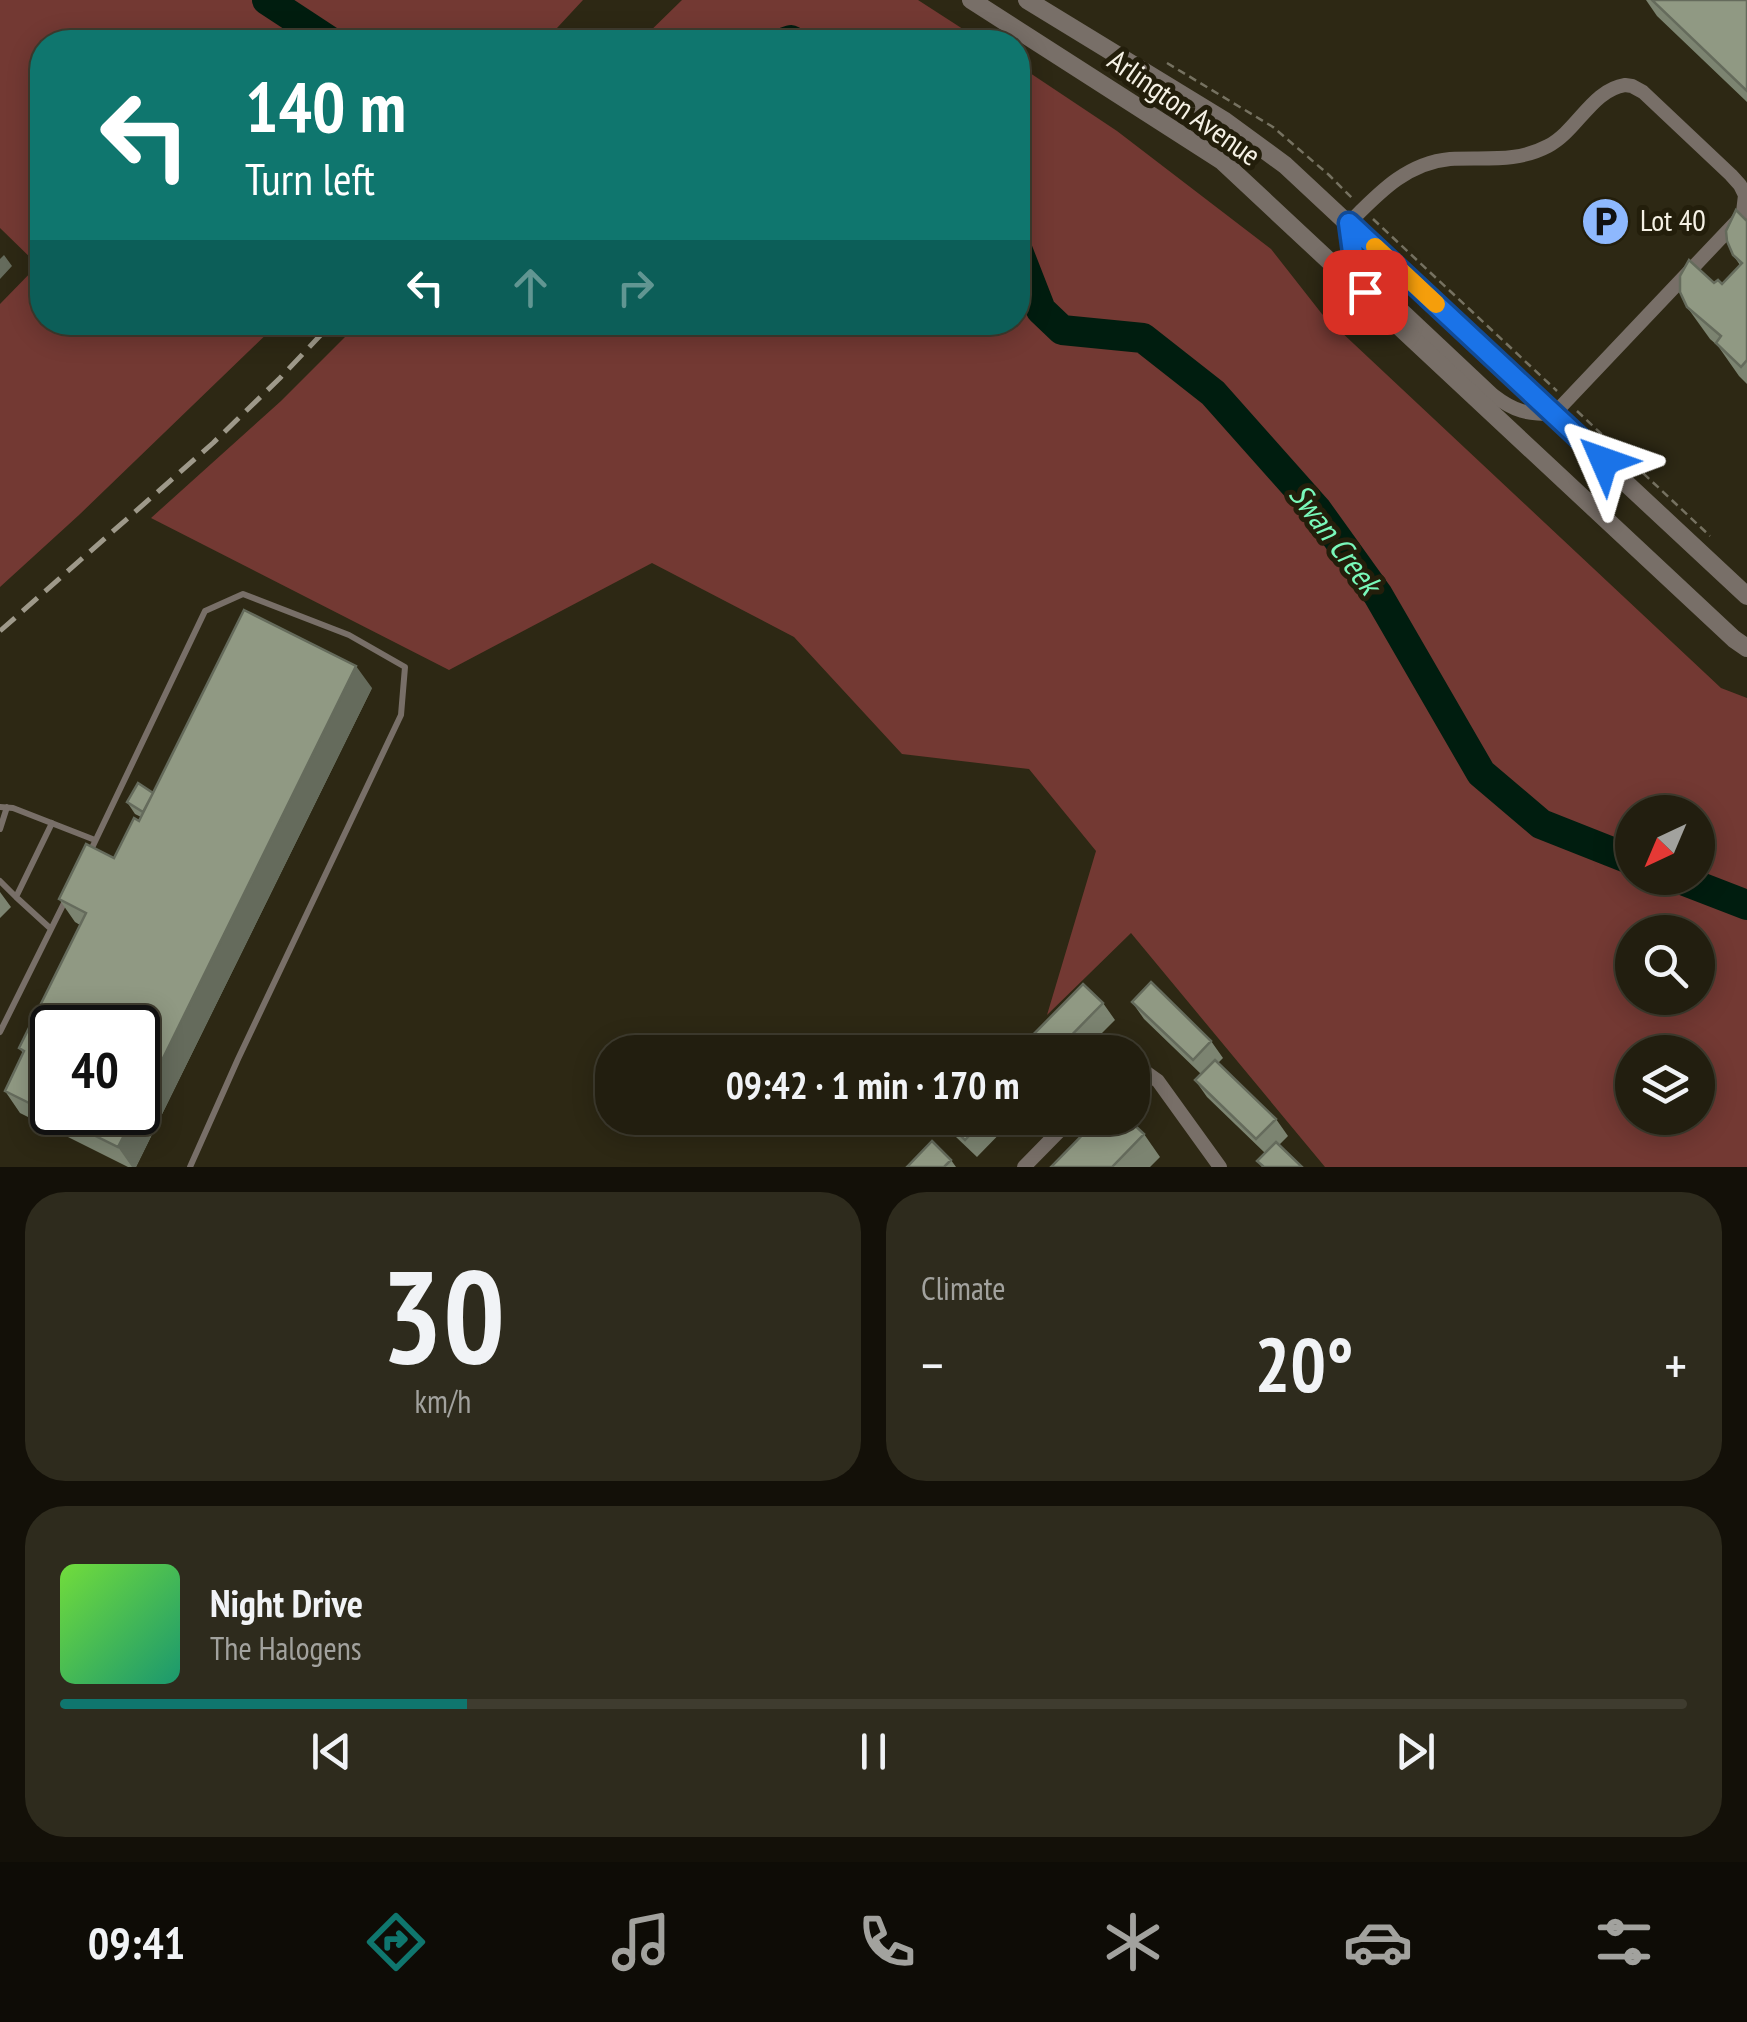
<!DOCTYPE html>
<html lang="en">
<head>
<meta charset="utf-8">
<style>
	:root { --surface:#221e0f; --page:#2e2b1d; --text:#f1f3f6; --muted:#a2a29e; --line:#3f3c2f; --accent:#0f766e }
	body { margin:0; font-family:"PT Sans Narrow",sans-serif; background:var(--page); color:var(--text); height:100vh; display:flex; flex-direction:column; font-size:38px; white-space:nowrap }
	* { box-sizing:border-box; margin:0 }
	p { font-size:32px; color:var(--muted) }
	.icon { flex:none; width:55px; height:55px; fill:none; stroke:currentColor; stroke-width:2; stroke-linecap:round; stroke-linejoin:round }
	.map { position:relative; height:1167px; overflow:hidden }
	.side { display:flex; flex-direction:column; gap:25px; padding:25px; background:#131008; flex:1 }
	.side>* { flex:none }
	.banner { position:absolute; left:30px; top:30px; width:1000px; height:305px; border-radius:40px; box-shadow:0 5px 25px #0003,0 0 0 2px var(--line); background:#0f766e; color:#fff; overflow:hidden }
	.needle { width:65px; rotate:224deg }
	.controls { position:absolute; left:1615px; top:795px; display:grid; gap:20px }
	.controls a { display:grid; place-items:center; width:100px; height:100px; border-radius:50%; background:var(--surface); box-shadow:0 5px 25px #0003,0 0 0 2px var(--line); font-size:50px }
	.speed { position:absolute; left:30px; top:1005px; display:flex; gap:20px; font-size:50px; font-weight:700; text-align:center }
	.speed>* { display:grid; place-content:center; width:130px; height:130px; border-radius:50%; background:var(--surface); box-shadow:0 5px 25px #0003,0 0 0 2px var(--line); line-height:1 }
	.speed .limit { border:5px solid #111; border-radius:15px; background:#fff; color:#111 }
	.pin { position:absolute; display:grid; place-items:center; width:85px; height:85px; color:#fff; margin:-42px; border-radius:20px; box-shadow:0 5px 15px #0006 }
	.me { position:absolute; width:110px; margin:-55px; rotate:313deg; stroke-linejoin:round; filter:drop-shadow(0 0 8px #0008) }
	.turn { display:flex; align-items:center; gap:35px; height:210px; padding:0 50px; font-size:45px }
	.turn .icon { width:130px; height:130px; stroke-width:2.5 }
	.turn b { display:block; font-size:70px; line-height:85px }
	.lanes { display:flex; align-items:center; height:95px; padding:0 50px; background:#0003; justify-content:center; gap:50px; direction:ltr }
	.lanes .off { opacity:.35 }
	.big { font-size:75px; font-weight:700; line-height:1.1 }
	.side .tile { flex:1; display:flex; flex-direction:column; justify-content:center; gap:15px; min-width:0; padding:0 35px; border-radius:40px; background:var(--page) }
	.side .dial { align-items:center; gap:0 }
	.dial b { font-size:130px; line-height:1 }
	.song { display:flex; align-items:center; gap:30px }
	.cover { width:120px; height:120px; border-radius:15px; background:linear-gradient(135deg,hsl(100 70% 55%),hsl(160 70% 35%)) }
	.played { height:10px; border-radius:5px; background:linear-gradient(90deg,var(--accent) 25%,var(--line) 25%) }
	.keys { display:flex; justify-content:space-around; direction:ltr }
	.heat { display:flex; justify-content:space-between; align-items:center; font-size:55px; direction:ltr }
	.side .tiles { flex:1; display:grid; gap:25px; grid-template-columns:1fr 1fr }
	.tile:last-child { grid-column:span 2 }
	.trip { position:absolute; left:595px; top:1035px; width:555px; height:100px; border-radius:40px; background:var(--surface); box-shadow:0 5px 25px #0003,0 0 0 2px var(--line); font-weight:700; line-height:100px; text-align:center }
	.dock { display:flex; height:160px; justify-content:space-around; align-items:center; background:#0e0c06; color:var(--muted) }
	.dock .icon { width:70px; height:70px }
	.dock .current { color:var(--accent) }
	.dock b { font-size:45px; color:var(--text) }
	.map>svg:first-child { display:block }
</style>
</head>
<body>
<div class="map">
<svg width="1747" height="1167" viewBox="0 0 1747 1167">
	<rect width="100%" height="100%" fill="#2d2814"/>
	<path fill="#733933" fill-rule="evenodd" d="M0 0H583L544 42H42V322L278 323 79 515 0 587V304L38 265 0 228Z
		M682 0H918L983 42H639Z
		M1018 65 1117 131 1271 249 1322 314 1721 688 1747 698V1167H1325L1131 933 1047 1015 1096 851 1029 769 902 754 794 637 652 563 449 670 151 518 281 401 359 323 1018 322ZM1632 812H1698V878H1632ZM1632 932H1698V998H1632ZM1632 1052H1698V1118H1632Z"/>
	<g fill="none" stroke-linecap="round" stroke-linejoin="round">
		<path stroke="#001d0f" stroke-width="30" d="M267 0 331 42
			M785 42 791 40 794 42
			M1018 251 1041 310 1062 330 1143 338 1213 393 1317 510 1378 595 1481 773 1541 824 1632 860
			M1677 878 1747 905"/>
		<path stroke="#767261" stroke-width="2.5" stroke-dasharray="8 5" stroke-linecap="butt" d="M1167 63 1273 127 1329 175 1353 199
			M1373 219 1557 391
			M1577 411 1710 536"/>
		<path stroke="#786f68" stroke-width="6" d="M0 807 13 808 95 840
			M0 829 7 807
			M90 852 205 611 243 594 349 635 405 667 401 715 238 1059 190 1167
			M0 881 16 897
			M51 929 16 897 52 823
			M0 1032 66 899"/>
		<path stroke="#786f68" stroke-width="14" d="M1625 85 1632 86 1643 92 1731 175 1740 185 1745 195 1743 212 1737 221 1554 414C1527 414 1515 412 1493 395L1394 302 1365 292 1354 260 1349 223C1378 194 1406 163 1450 159 1485 157 1516 163 1548 146 1577 131 1592 90 1625 85Z
			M1132 1070 1144 1071 1158 1081 1220 1167
			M1024 1167 1072 1118"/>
		<path stroke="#786f68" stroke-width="18" d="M971 0 1222 161 1734 639 1747 648
			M1027 0 1225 121 1285 165 1747 596"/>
		<path stroke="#9e998a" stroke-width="5" stroke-dasharray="20 10" stroke-linecap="butt" d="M601 42 608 35
			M0 631 213 443 280 378 333 322"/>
	</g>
	<path fill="#7c8471" d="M1646 0H1747V102L1657 16Z
		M1747 221V384L1739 376 1718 346 1710 339 1687 307 1714 283 1722 284 1740 265 1733 255Z
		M372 688 136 1167H128L20 1113 5 1091 23 1053 19 1048 80 925 75 922 59 899 114 858 141 817 135 814 127 802 153 793Z
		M0 892 11 907 0 918Z
		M1132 1002 1211 1041 1223 1058 1218 1063 1276 1119 1288 1136 1279 1145 1302 1167H1262L1257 1161 1265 1153 1207 1097 1195 1080 1201 1074 1144 1019Z
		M1103 1003 1115 1020 1083 1052H1028L1023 1045Z
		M947 1118H1015L977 1157 956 1137 944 1120Z
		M1144 1134 1160 1157 1150 1167H1051Z
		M951 1160 956 1167H907Z"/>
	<path fill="#656b5c" d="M4 255 12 266 0 279V259Z
		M356 666 372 688 136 1167H132L118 1147 136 1112H138V1109Z"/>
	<path fill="#909983" stroke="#656b5c" stroke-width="2.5" d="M1652 0H1747V91Z
		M1736 210 1747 221V360L1741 367 1716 343 1721 336 1687 307 1680 292V276L1689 260 1714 283 1718 280 1722 284 1742 263 1733 255 1727 241 1726 231Z
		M244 610 356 666 138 1109V1028H52V1112H136L118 1147 5 1091 24 1051 19 1048 86 913 59 899 86 844 114 858 134 818 139 821Z
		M138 783 153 793 143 812 127 802Z
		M1151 982 1211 1041 1193 1060 1132 1002Z
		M1083 984 1103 1003 1055 1052H1031L1023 1045Z
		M1215 1060 1276 1119 1256 1139 1195 1080Z
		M947 1118H986L965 1140 944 1120Z
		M1099 1118H1127L1144 1134 1112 1167H1051Z
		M932 1141 951 1160 944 1167H907Z
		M1276 1142 1302 1167H1264L1257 1161Z"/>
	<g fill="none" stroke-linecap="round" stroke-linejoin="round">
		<defs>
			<path id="route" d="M1365 292 1354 260 1349 223 1604 461"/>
		</defs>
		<use href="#route" stroke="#114b97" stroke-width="25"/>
		<use href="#route" stroke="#1a73e8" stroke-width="18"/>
		<path stroke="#f59e0b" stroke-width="18" d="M1375 247 1436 304"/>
	</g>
	<defs>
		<symbol id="parking-disc" viewBox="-11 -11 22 22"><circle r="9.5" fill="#8eb8fd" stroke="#231e0b"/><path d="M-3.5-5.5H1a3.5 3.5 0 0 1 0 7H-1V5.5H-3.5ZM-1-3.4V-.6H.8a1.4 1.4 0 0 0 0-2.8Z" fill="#111"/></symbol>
	</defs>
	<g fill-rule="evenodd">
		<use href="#parking-disc" x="1578" y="194" width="55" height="55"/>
	</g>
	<g text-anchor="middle" stroke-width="10" stroke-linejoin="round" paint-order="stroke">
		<g font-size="30" fill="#f5f1e5" stroke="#231e0b">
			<text transform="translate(1184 108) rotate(35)" y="10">Arlington Avenue</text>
		</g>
		<g font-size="30" fill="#f5f1e5" stroke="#231e0b" text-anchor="start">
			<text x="1640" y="231">Lot 40</text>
		</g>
		<g font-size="32" font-style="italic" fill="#79f8ba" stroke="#231e0b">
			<text transform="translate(1335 539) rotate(53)" y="11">Swan Creek</text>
		</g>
	</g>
</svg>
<div class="controls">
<a><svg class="needle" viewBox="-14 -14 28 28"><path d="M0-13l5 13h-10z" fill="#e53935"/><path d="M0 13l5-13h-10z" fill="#a2a29e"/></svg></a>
<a><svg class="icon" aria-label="search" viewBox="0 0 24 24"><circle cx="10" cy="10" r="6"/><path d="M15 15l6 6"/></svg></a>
<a><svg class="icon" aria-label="layers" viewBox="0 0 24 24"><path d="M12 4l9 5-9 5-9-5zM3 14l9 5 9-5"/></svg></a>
</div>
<div class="speed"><div class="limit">40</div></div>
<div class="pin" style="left:1365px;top:292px;background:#d93025"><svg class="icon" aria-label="arrive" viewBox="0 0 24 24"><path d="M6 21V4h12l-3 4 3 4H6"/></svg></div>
<svg class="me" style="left:1604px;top:461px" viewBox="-20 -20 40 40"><path d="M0-17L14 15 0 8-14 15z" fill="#1a73e8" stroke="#fff" stroke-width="4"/></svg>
<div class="trip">09:42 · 1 min · 170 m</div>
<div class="banner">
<div class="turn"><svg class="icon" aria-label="left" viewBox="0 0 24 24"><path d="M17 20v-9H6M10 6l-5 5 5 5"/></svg><div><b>140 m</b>Turn left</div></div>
<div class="lanes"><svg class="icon" aria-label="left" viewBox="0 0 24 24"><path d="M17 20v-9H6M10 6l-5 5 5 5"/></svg><svg class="icon off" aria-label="ahead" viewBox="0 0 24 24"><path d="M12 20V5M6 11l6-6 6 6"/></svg><svg class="icon off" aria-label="right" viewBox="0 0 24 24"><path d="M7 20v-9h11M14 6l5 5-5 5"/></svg></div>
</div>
</div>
<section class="side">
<div class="tiles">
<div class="tile dial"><b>30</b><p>km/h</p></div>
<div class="tile"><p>Climate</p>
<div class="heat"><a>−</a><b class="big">20°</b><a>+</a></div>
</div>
<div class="tile">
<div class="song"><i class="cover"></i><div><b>Night Drive</b><p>The Halogens</p></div></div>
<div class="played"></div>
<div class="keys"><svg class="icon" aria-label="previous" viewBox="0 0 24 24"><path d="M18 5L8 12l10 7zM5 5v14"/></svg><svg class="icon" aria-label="pause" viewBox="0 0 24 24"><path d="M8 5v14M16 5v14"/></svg><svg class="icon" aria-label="next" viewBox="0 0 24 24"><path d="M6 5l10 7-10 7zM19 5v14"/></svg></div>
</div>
</div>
</section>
<nav class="dock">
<b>09:41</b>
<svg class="icon current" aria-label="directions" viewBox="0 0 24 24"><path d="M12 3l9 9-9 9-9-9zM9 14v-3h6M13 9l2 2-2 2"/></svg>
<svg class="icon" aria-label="music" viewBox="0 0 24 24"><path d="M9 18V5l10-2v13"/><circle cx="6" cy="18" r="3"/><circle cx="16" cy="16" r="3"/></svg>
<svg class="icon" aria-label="phone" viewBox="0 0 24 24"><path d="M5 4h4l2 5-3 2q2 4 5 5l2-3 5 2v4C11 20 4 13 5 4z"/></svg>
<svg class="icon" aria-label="climate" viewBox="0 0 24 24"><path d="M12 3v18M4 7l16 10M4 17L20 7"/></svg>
<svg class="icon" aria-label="car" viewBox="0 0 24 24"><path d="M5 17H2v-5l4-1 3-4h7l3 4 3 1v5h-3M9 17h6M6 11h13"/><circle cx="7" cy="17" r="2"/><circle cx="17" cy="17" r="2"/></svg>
<svg class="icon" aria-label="filters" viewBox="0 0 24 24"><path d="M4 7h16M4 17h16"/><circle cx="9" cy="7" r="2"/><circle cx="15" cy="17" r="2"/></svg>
</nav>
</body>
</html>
